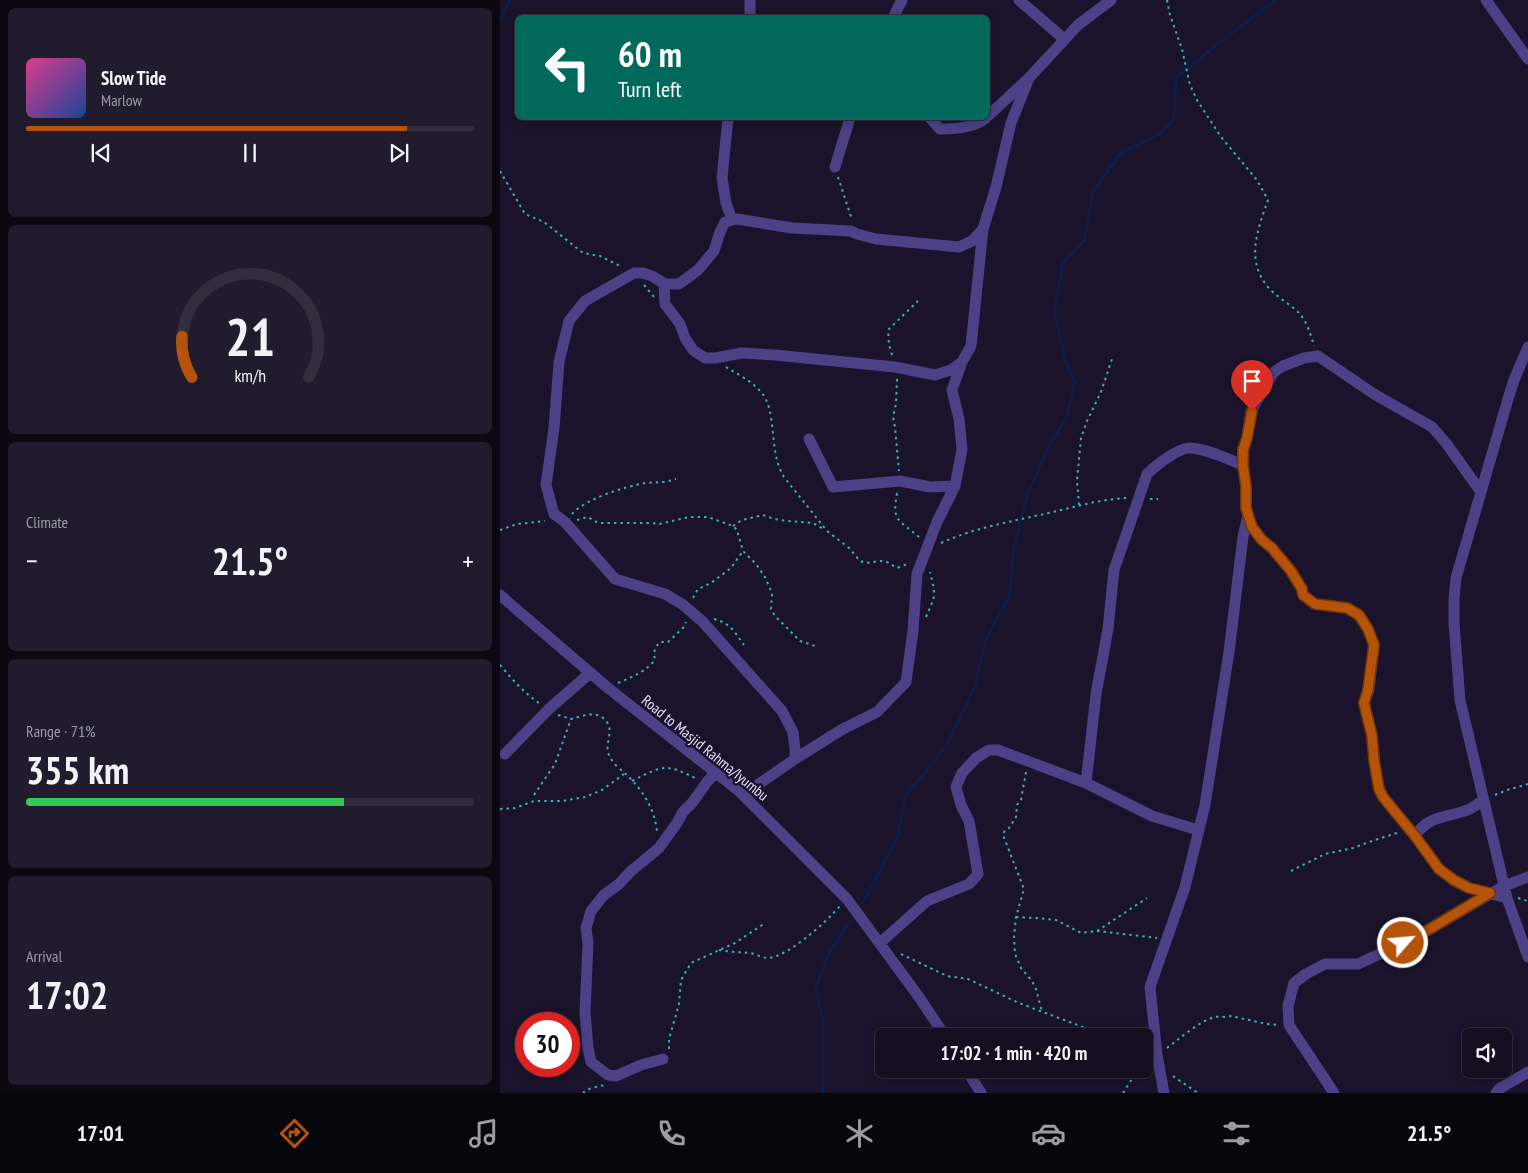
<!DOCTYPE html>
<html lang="en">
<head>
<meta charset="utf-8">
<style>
	:root { --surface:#140e20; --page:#211c2d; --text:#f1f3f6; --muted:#9d9ca5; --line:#332e3e; --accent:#b45309 }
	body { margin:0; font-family:"PT Sans Narrow",sans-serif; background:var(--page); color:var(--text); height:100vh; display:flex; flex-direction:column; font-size:19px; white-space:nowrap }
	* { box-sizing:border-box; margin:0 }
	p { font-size:16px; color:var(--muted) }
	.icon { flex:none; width:28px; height:28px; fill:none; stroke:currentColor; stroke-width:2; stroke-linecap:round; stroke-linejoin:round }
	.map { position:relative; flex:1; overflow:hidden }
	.sheet { display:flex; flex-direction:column; gap:8px; padding:8px; background:#0b0812; width:500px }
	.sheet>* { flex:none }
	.guide { position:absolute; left:15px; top:15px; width:475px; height:105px; border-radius:8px; box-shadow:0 2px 12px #0003,0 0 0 1px var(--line); background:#00695c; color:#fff; overflow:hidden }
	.tools { position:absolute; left:962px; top:1028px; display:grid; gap:10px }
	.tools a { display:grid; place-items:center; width:50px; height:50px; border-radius:8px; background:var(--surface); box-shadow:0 2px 12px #0003,0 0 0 1px var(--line); font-size:25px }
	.speed { position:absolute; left:15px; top:1012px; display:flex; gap:10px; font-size:25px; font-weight:700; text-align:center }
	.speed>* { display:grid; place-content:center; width:65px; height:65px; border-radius:50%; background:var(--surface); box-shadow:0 2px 12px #0003,0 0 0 1px var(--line); line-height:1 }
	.speed .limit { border:8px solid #d22; background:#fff; color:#111 }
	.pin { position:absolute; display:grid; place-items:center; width:42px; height:42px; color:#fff; margin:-51px -21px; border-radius:50% 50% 50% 0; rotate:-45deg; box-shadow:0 0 5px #0007 }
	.pin .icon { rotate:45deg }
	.me { position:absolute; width:55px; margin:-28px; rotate:63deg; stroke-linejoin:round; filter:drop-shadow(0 0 4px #0008) }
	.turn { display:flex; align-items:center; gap:18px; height:105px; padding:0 20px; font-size:22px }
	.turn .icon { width:65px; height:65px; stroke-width:2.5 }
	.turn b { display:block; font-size:35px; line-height:42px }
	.big { font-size:38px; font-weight:700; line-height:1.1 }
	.sheet .tile { flex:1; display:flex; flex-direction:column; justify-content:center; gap:8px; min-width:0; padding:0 18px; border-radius:8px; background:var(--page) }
	.sheet .dial { align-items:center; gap:0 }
	.dial svg { height:130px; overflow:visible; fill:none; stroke:var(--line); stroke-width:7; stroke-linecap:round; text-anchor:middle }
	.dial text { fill:var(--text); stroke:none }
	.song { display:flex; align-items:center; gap:15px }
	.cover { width:60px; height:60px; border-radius:8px; background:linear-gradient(135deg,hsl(330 70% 55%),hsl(220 70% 35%)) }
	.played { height:5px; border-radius:2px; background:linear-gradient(90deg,var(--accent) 85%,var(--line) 85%) }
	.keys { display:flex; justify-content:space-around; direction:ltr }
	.heat { display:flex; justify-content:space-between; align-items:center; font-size:28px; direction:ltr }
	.charge { height:8px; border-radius:4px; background:linear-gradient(90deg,#34c759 71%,var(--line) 0) }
	.trip { position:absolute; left:375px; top:1028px; width:278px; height:50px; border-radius:8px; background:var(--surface); box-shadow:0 2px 12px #0003,0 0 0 1px var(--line); font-weight:700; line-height:50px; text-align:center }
	.menu { display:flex; height:80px; justify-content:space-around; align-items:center; background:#08060d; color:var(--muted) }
	.menu .icon { width:35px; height:35px }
	.menu .current { color:var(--accent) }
	.menu b { font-size:22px; color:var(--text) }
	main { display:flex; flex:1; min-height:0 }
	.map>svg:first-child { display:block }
</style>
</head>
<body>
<main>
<section class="sheet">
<div class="tile">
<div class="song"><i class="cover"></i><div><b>Slow Tide</b><p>Marlow</p></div></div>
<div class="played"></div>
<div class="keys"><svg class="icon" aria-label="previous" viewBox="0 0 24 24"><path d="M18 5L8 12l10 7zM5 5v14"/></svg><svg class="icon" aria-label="pause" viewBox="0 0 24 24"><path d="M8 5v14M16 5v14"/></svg><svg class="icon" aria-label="next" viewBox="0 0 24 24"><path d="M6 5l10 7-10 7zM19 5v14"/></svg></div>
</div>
<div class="tile dial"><svg viewBox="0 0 100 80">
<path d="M14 69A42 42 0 1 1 86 69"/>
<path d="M14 69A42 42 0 0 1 8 44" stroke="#b45309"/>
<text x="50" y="56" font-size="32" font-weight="700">21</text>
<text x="50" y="72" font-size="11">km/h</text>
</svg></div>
<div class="tile"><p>Climate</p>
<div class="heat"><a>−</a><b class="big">21.5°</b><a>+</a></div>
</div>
<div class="tile"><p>Range · 71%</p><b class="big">355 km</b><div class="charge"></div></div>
<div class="tile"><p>Arrival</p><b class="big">17:02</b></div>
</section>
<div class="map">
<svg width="1028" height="1093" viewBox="0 0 1028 1093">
	<rect width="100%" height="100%" fill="#1a132b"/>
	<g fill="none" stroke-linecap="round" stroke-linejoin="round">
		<path stroke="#0e1c48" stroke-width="3" d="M0 21 10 0
			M362 903 371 888 398 836 405 796 444 750 475 687 486 639 509 597 514 548 528 493 549 446 566 418 575 382 565 359 554 312 563 263 585 240 593 191 622 152 660 134 674 120 676 78C709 50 742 26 775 0
			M323 1093V1023L316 987 329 953 351 920"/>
		<path stroke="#38b0b8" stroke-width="2" stroke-dasharray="2.5 4" stroke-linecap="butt" d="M667 0 670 15 682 49 690 85 697 100 721 137 757 180 768 200C758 229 745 260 768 287 777 298 792 305 800 314 807 322 811 336 814 346
			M0 171 25 214 44 222 83 253 100 256 122 267
			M338 177 352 220
			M144 285 154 297
			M392 355 389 345 388 330 418 301
			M226 367C237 374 252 381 261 392 278 411 268 452 284 477L327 531 349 548 360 561 366 563 380 561 387 562 397 568 410 563
			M397 379 396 404 393 417 395 427 399 471
			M397 493C392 522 398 519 419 537
			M650 499H658
			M579 505 577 480 581 438 587 421 601 392 613 356
			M72 514C85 499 124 487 145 483 156 482 165 483 176 479
			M77 520 88 517 98 523H152L159 524 189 517H208L233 526 237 530 243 551 256 564 265 577 272 593 271 609 275 616 300 641 315 646
			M233 526 242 520 263 515 274 519 287 521 313 523 325 530
			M0 530 17 524 45 521
			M441 543C474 528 509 522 544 514 572 508 599 499 628 498
			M193 598 198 589 211 583 231 568 243 551
			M426 617C436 594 436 597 430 572
			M214 619C230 623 235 632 244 645
			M0 665C12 679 23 692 39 703
			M118 683C132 677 145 672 155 660 153 652 155 647 160 642H168L184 627 186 622
			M58 715 71 719C83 716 97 709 107 722 114 732 104 745 109 755 112 763 121 770 127 775 143 791 155 809 157 832
			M526 772 521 800 517 805 516 817 509 828 505 830 503 835 524 889 516 917 514 937 515 954 521 968 532 981 536 989 542 1012
			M132 781C164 765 165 763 197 779
			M34 795 55 764 71 719
			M995 795 1007 790 1028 784
			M0 809 15 808 34 801H62L85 797 102 790 124 774
			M791 871 825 854 853 848 869 842 897 833
			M1018 898 1028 901
			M516 917 536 918 556 920 581 933 597 931 647 898
			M597 931 657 938
			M219 950C229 952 239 952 250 953 256 954 262 958 268 958 288 957 327 921 340 906
			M401 954 447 976 468 979 519 1003 607 1036
			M667 1048C679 1039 701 1020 715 1017 720 1016 726 1018 731 1016L767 1024 779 1025
			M169 1049V1039L179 1004 181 980 191 963 235 943 265 923
			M673 1076 698 1093
			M83 1093C87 1088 98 1087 104 1085
			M623 1093 632 1079 642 1069"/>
		<path stroke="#4c4087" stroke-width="11" d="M519 0 564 39
			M986 0 1028 59
			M250 18V0
			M393 18 402 0
			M488 116 529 78 578 25 611 0
			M228 118 222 178 226 203 232 220
			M430 118 440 129C455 129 475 128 486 118
			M335 167 350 118
			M164 283 165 304 180 324 185 338 193 350 205 358H215L242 353 275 355 395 367 435 375 451 370 462 362 471 346 483 229
			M1028 347 1014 380 1008 399 956 578 954 598V623L960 700 1007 898 1028 957
			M309 439 333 487 400 481 430 487 455 486
			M981 492 946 443 932 427 874 394 818 356 804 358 783 366 774 372 751 411 747 437 743 450V465L746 487V508L752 527 762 540 772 548 791 571 802 589 803 595 815 604 847 608 859 615 868 629 874 645 869 690 864 703 872 736 874 760 879 789 883 797 915 836 939 869 954 881 969 888 1007 898
			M0 595 108 688 239 791 347 899 419 997 445 1036
			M5 754 49 709 90 673
			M295 759 341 730 377 712 406 682 413 631 417 574 437 522 455 486 462 449 459 419 452 390 462 362
			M586 783 596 694 608 629 614 570 647 474C655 466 679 447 690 448 708 449 727 459 743 465
			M243 795 295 759V749L293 732 282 711 202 621 182 604 165 594 115 579 65 522 54 514 46 485 54 428 59 362 69 321 85 301 134 273H143L152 276 165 284H179L198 270 214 251 220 232 225 222 237 219 292 228 351 231 357 234 376 239 459 247 472 241 483 229 496 187 511 123 529 78
			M915 836C929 814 949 818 970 809 975 806 979 803 983 800
			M380 943 427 901 469 884 478 874 469 821 461 805 456 787 462 773 476 758 489 750H498L586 783 652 816 698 830
			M163 1059 141 1065 116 1076 108 1075 91 1062 88 1048 85 1012 88 943 86 928 91 911 104 895 119 884 130 872 159 848 177 823 183 812 192 803 207 782 215 773
			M466 1069 481 1093
			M664 1093 657 1055 650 987 685 887 705 805 729 652 743 537 748 515
			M834 1093 789 1025 788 1006 794 983 806 974 825 964H858L918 936 1004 886 1028 877
			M996 1093 999 1089 1028 1072"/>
	</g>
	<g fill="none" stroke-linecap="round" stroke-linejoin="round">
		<defs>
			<path id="route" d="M752 411 747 438 743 450V465L746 487V508L752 527 762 540 772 548 791 571 802 589 803 595 815 604 847 608 859 615 868 629 874 645 868 690 864 703 872 736 874 760 879 789 883 797 915 836 939 869 954 880 969 888 990 893 918 936 903 943"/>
		</defs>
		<use href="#route" stroke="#753606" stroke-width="12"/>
		<use href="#route" stroke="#b45309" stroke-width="9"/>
	</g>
	<g text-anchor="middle" stroke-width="5" stroke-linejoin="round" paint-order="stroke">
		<g font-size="15" fill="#e6defd" stroke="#1a132b">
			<text transform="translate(205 748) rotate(39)" y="5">Road to Masjid Rahma/Iyumbu</text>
		</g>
	</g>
</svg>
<div class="tools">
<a><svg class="icon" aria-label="sound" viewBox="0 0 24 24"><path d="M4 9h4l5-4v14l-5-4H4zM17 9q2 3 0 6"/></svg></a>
</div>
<div class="speed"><div class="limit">30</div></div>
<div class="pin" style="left:752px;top:411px;background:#d93025"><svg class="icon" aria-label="arrive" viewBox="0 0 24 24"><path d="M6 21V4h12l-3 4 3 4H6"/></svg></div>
<svg class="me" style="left:903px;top:943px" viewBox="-20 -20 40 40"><circle r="17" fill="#b45309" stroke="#fff" stroke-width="3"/><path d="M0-11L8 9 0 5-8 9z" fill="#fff"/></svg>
<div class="trip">17:02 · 1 min · 420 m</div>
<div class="guide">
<div class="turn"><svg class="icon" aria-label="left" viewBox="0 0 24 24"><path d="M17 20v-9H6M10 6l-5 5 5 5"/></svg><div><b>60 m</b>Turn left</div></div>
</div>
</div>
</main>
<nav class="menu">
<b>17:01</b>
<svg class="icon current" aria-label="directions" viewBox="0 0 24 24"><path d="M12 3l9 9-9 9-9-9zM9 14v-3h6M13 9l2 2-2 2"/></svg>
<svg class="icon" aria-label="music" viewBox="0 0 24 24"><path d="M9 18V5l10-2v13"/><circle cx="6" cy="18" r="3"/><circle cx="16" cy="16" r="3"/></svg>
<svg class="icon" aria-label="phone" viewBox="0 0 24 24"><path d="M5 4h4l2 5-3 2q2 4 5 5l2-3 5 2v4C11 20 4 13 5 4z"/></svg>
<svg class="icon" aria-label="climate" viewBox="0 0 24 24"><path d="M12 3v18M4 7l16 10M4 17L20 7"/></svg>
<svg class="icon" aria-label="car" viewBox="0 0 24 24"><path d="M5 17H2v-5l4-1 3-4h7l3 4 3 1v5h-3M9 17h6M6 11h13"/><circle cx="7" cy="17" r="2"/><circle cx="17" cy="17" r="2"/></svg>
<svg class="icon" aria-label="filters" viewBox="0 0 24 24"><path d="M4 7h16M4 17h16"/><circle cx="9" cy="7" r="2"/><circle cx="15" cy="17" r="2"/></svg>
<b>21.5°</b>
</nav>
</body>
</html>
